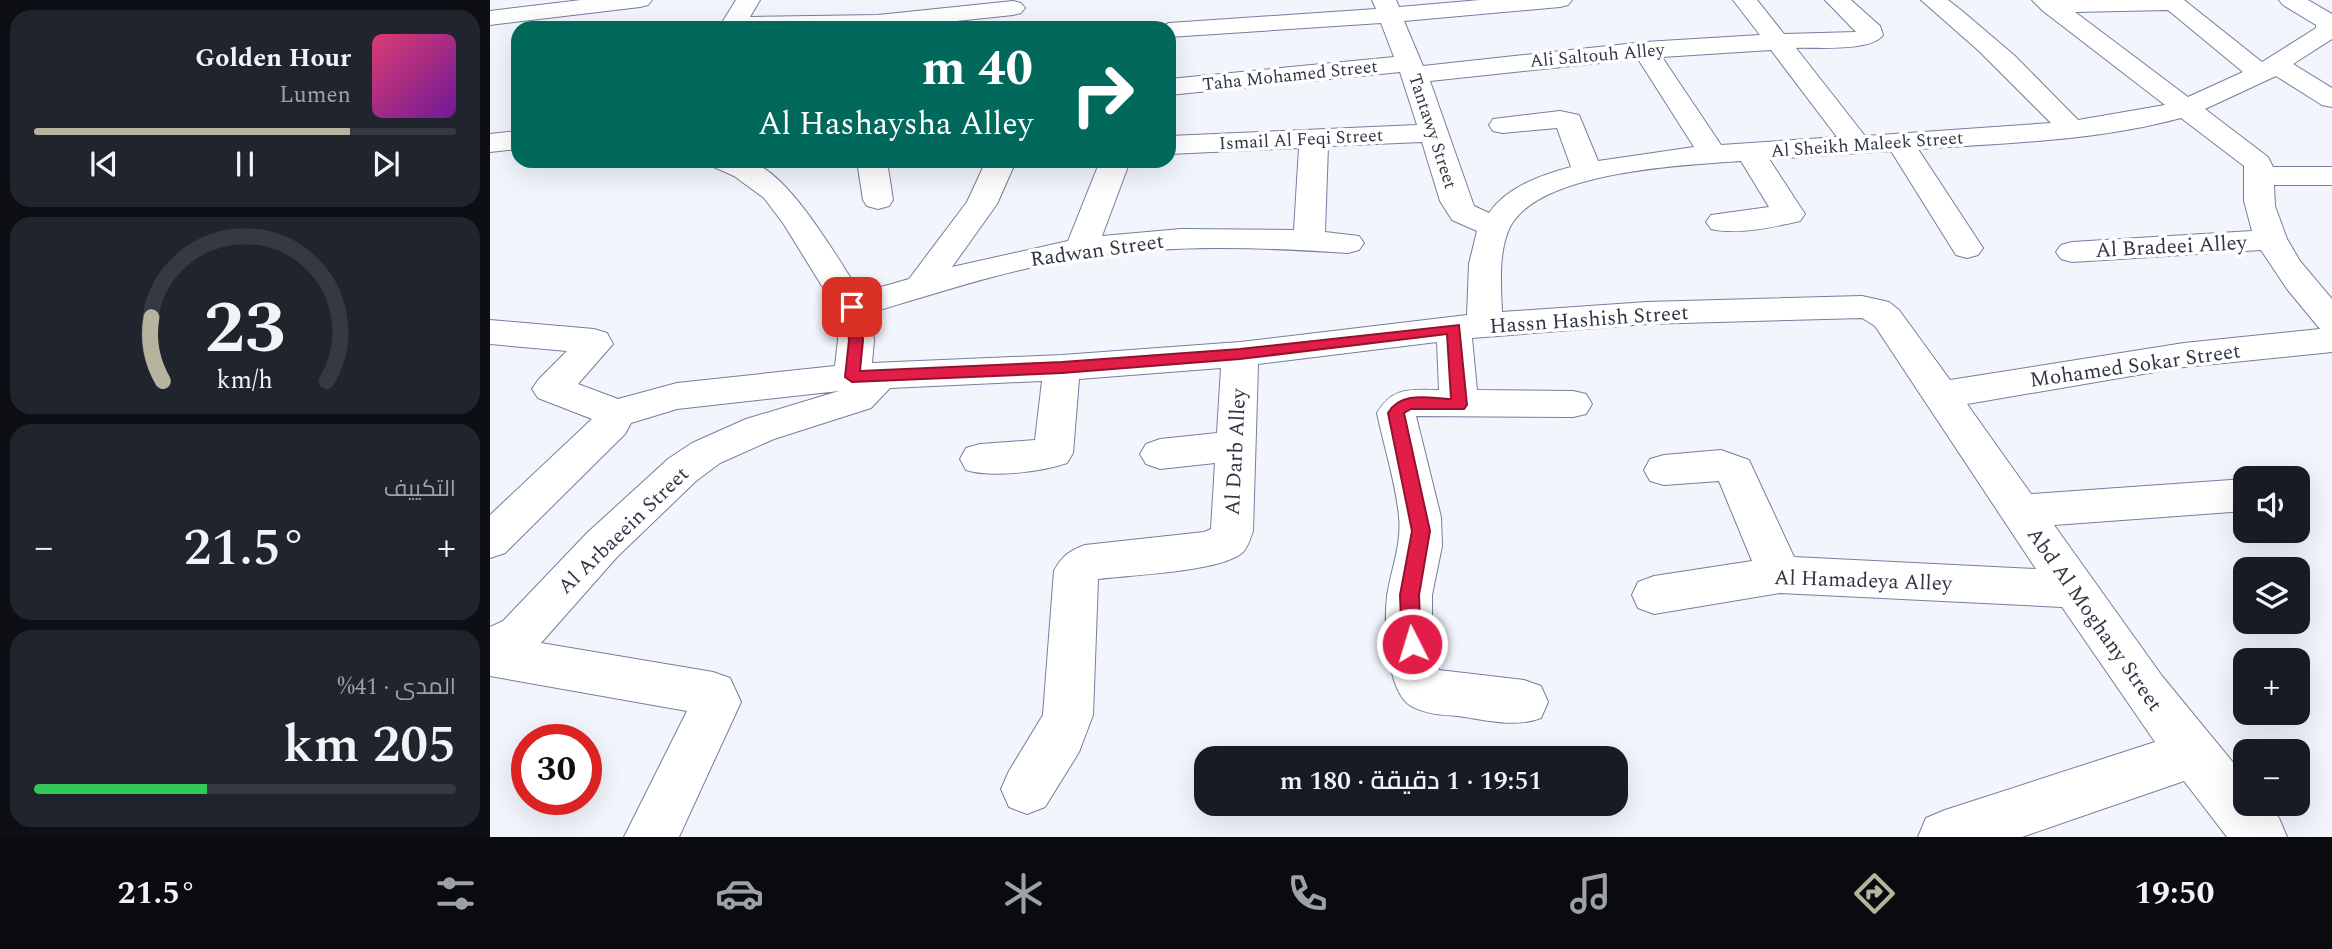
<!DOCTYPE html>
<html lang="ar">
<head>
<meta charset="utf-8">
<style>
	:root { --surface:#171b24; --page:#20242c; --text:#f1f3f6; --muted:#9ea1a6; --line:#363941; --accent:#b6b39e }
	body { margin:0; font-family:Spectral,Cairo,serif; background:var(--page); color:var(--text); direction:rtl; height:100vh; display:flex; flex-direction:column; font-size:26px; white-space:nowrap }
	* { box-sizing:border-box; margin:0 }
	p { font-size:23px; color:var(--muted) }
	.icon { flex:none; width:38px; height:38px; fill:none; stroke:currentColor; stroke-width:2; stroke-linecap:round; stroke-linejoin:round }
	.map { position:relative; flex:1; overflow:hidden; direction:ltr }
	.sheet { display:flex; flex-direction:column; gap:10px; padding:10px; background:#0d0f14; width:490px }
	.sheet>* { flex:none }
	.hud { position:absolute; left:21px; top:21px; width:665px; height:147px; border-radius:21px; box-shadow:0 7px 28px #0002; direction:rtl; background:#00695c; color:#fff; overflow:hidden }
	.fabs { position:absolute; left:1743px; top:466px; display:grid; gap:14px }
	.fabs a { display:grid; place-items:center; width:77px; height:77px; border-radius:14px; background:var(--surface); box-shadow:0 7px 28px #0002; font-size:35px }
	.speed { position:absolute; left:21px; top:724px; display:flex; gap:14px; font-size:35px; font-weight:700; text-align:center }
	.speed>* { display:grid; place-content:center; width:91px; height:91px; border-radius:50%; background:var(--surface); box-shadow:0 7px 28px #0002; line-height:1 }
	.speed .limit { border:10px solid #d22; background:#fff; color:#111 }
	.pin { position:absolute; display:grid; place-items:center; width:60px; height:60px; color:#fff; margin:-30px; border-radius:14px; box-shadow:0 4px 10px #0006 }
	.me { position:absolute; width:77px; margin:-38px; rotate:355deg; stroke-linejoin:round; filter:drop-shadow(0 0 5px #0008) }
	.turn { display:flex; align-items:center; gap:24px; height:147px; padding:0 28px; font-size:32px }
	.turn .icon { width:91px; height:91px; stroke-width:2.5 }
	.turn b { display:block; font-size:49px; line-height:60px }
	.big { font-size:52px; font-weight:600; line-height:1.1 }
	.sheet .tile { flex:1; display:flex; flex-direction:column; justify-content:center; gap:10px; min-width:0; padding:0 24px; border-radius:21px; background:var(--page) }
	.sheet .dial { align-items:center; gap:0 }
	.dial svg { height:182px; overflow:visible; fill:none; stroke:var(--line); stroke-width:7; stroke-linecap:round; text-anchor:middle }
	.dial text { fill:var(--text); stroke:none }
	.song { display:flex; align-items:center; gap:21px }
	.cover { width:84px; height:84px; border-radius:10px; background:linear-gradient(135deg,hsl(340 70% 55%),hsl(280 70% 35%)) }
	.played { height:7px; border-radius:4px; background:linear-gradient(90deg,var(--accent) 75%,var(--line) 75%) }
	.keys { display:flex; justify-content:space-around; direction:ltr }
	.heat { display:flex; justify-content:space-between; align-items:center; font-size:38px; direction:ltr }
	.charge { height:10px; border-radius:5px; background:linear-gradient(90deg,#34c759 41%,var(--line) 0) }
	.trip { position:absolute; left:704px; top:746px; width:434px; height:70px; border-radius:21px; background:var(--surface); box-shadow:0 7px 28px #0002; font-weight:600; line-height:70px; text-align:center; direction:rtl }
	.dock { display:flex; height:112px; justify-content:space-around; align-items:center; background:#090b0e; color:var(--muted) }
	.dock .icon { width:49px; height:49px }
	.dock .active { color:var(--accent) }
	.dock b { font-size:32px; color:var(--text) }
	main { display:flex; flex:1; min-height:0 }
	.map>svg:first-child { display:block }
</style>
</head>
<body>
<main>
<div class="map">
<svg width="1842" height="837" viewBox="0 0 1842 837">
	<rect width="100%" height="100%" fill="#f2f5fc"/>
	<g fill="none" stroke-linecap="round" stroke-linejoin="round">
		<defs>
			<path id="minor" d="M91 0H162L158 5 150 7 0 25V11Z
				M246 0H270L260 17 388 15 523 1 531 3 535 8 531 13 523 15 400 28H238L233 21Z
				M882 0H906L909 7 990 0H1082L1078 5 1070 7 914 21 933 66 1155 42 1270 35 1243 0H1267L1294 34 1366 32 1335 0H1361L1390 26 1393 35C1381 52 1326 47 1306 48L1375 136 1561 123 1489 51 1431 0H1458L1471 10 1525 56 1588 120 1675 105 1553 11 1542 0H1694L1772 62 1826 28V25L1793 5 1789 0H1818L1842 14V39L1803 64 1842 88V107L1832 105 1786 76 1715 109 1778 157 1783 167H1842V185H1784L1785 206 1797 239 1810 261 1842 299V352L1694 367 1477 404 1541 494 1755 479V511L1564 525 1672 676 1755 777V803H1777L1789 818 1797 837H1737L1694 781 1532 837H1428L1436 818 1455 810 1665 742 1572 607 1290 593 1164 614 1148 608 1142 595 1148 582 1164 576 1262 561 1229 481 1174 485 1160 481 1154 470 1160 459 1174 455 1231 450 1259 460 1304 557 1546 569 1385 326 1372 318 1157 324 982 338 987 390 1083 391 1096 394 1102 404 1096 414 1083 417 926 416 951 517 952 546 942 595V616L949 670 1034 680 1051 686 1058 702 1051 718C1025 728 996 720 968 716 952 715 935 714 921 706 896 691 894 622 897 596 901 569 912 544 909 517 906 483 894 447 887 413 903 386 921 390 949 390L947 342 768 364 763 531C761 537 758 546 754 551 735 572 638 575 608 579L603 715 589 752 555 807 537 814 519 807 511 789 519 771 553 715 564 571C572 556 579 551 595 545L714 532 721 529 725 463 670 469 656 464 650 454 656 444 670 439 727 433 731 368 589 379 583 453 577 463C551 472 502 478 476 470L470 459 476 448 490 444 545 440 552 381 400 388 381 408 284 439 230 463 206 481 127 557 51 643 223 672 240 678 251 702 189 837H134L197 711 0 676V627L13 621 97 533 178 459 202 443 256 419 349 391 187 409 141 423 135 434 15 553 0 558V515L102 419 48 398 42 389 48 380 77 351 0 344V320L104 329 117 333 123 344 88 384 128 399 187 383 345 366 348 340 345 307 293 223 274 198 244 176 224 167 219 161C231 161 246 159 258 161 297 169 349 260 370 293L419 279 477 202 496 161H526L507 204 462 267 578 241 610 161H640L612 236 691 229 804 230 809 148 679 154V136L927 125 910 72 679 95V79L904 57 891 23 679 37V28H668L679 23 886 9ZM1678 10 1753 72 1698 97 1585 12ZM1281 50 1347 137 1231 145 1172 57ZM1148 59 1204 147 1108 161 1089 115 1070 111 1003 119 999 125 1003 131 1013 133 1067 128 1081 167C1051 175 1017 187 999 213L984 206 940 81ZM1691 118 1754 166V201L1762 231 1582 242 1571 245 1566 252 1571 259 1582 262 1771 250 1797 289 1830 329 1694 343 1460 380 1409 310 1399 302 1372 296 1157 302 1012 312C1011 285 1008 252 1020 227 1049 171 1195 165 1251 161L1279 207 1221 215 1216 222 1221 229C1247 235 1284 227 1310 221L1315 214 1279 159 1401 151 1466 255 1477 258 1488 255 1493 248 1428 149C1516 143 1606 141 1691 118ZM932 142 950 201 962 220 987 231 979 264 977 315 750 342 572 355 382 363 384 340 380 313C450 292 519 269 591 258 680 244 769 247 858 253L869 250 874 243 869 236 835 232 838 146Z
				M28 131V149L0 152V134Z
				M367 161H397L403 200 399 206 388 209 377 206 373 200Z"/>
		</defs>
		<use href="#minor" stroke="#747f9e" stroke-width="2"/>
		<use href="#minor" fill="#fff" fill-rule="evenodd"/>
	</g>
	<path fill="#e11d48" stroke="#92132f" stroke-width="2" d="M362 302 370 307 373 340 370 371 572 362 750 349 969 325 977 405 974 409H921L914 413 940 531 929 595 931 644 929 650 922 652 915 650 912 644 910 595 922 531 898 413C911 391 938 398 961 399L957 334 750 359 572 373 362 382 355 377 359 340 355 307Z"/>
	<g text-anchor="middle" stroke-width="7" stroke-linejoin="round" paint-order="stroke">
		<g font-size="18" fill="#313643" stroke="#fff">
			<text transform="translate(1107 55) rotate(-5)" y="6">Ali Saltouh Alley</text>
			<text transform="translate(800 75) rotate(-6)" y="6">Taha Mohamed Street</text>
			<text transform="translate(943 131) rotate(72)" y="6">Tantawy Street</text>
			<text transform="translate(811 139) rotate(-3)" y="6">Ismail Al Feqi Street</text>
			<text transform="translate(1377 144) rotate(-4)" y="6">Al Sheikh Maleek Street</text>
		</g>
		<g font-size="21" fill="#313643" stroke="#fff">
			<text transform="translate(1681 246) rotate(-3)" y="7">Al Bradeei Alley</text>
			<text transform="translate(607 250) rotate(-8)" y="7">Radwan Street</text>
			<text transform="translate(1099 319) rotate(-4)" y="7">Hassn Hashish Street</text>
			<text transform="translate(1645 365) rotate(-8)" y="7">Mohamed Sokar Street</text>
			<text transform="translate(745 452) rotate(-87)" y="7">Al Darb Alley</text>
			<text transform="translate(133 530) rotate(-44)" y="7">Al Arbaeein Street</text>
			<text transform="translate(1373 580) rotate(2)" y="7">Al Hamadeya Alley</text>
			<text transform="translate(1605 619) rotate(55)" y="7">Abd Al Moghany Street</text>
		</g>
	</g>
</svg>
<div class="fabs">
<a><svg class="icon" aria-label="sound" viewBox="0 0 24 24"><path d="M4 9h4l5-4v14l-5-4H4zM17 9q2 3 0 6"/></svg></a>
<a><svg class="icon" aria-label="layers" viewBox="0 0 24 24"><path d="M12 4l9 5-9 5-9-5zM3 14l9 5 9-5"/></svg></a>
<a>+</a>
<a>−</a>
</div>
<div class="speed"><div class="limit">30</div></div>
<div class="pin" style="left:362px;top:307px;background:#d93025"><svg class="icon" aria-label="arrive" viewBox="0 0 24 24"><path d="M6 21V4h12l-3 4 3 4H6"/></svg></div>
<svg class="me" style="left:922px;top:644px" viewBox="-20 -20 40 40"><circle r="17" fill="#e11d48" stroke="#fff" stroke-width="3"/><path d="M0-11L8 9 0 5-8 9z" fill="#fff"/></svg>
<div class="trip">19:51 · 1 دقيقة · 180 m</div>
<div class="hud">
<div class="turn"><svg class="icon" aria-label="right" viewBox="0 0 24 24"><path d="M7 20v-9h11M14 6l5 5-5 5"/></svg><div><b>40 m</b>Al Hashaysha Alley</div></div>
</div>
</div>
<section class="sheet">
<div class="tile">
<div class="song"><i class="cover"></i><div><b>Golden Hour</b><p>Lumen</p></div></div>
<div class="played"></div>
<div class="keys"><svg class="icon" aria-label="previous" viewBox="0 0 24 24"><path d="M18 5L8 12l10 7zM5 5v14"/></svg><svg class="icon" aria-label="pause" viewBox="0 0 24 24"><path d="M8 5v14M16 5v14"/></svg><svg class="icon" aria-label="next" viewBox="0 0 24 24"><path d="M6 5l10 7-10 7zM19 5v14"/></svg></div>
</div>
<div class="tile dial"><svg viewBox="0 0 100 80">
<path d="M14 69A42 42 0 1 1 86 69"/>
<path d="M14 69A42 42 0 0 1 9 41" stroke="#b6b39e"/>
<text x="50" y="56" font-size="32" font-weight="700">23</text>
<text x="50" y="72" font-size="11">km/h</text>
</svg></div>
<div class="tile"><p>التكييف</p>
<div class="heat"><a>−</a><b class="big">21.5°</b><a>+</a></div>
</div>
<div class="tile"><p>المدى · 41%</p><b class="big">205 km</b><div class="charge"></div></div>
</section>
</main>
<nav class="dock">
<b>19:50</b>
<svg class="icon active" aria-label="directions" viewBox="0 0 24 24"><path d="M12 3l9 9-9 9-9-9zM9 14v-3h6M13 9l2 2-2 2"/></svg>
<svg class="icon" aria-label="music" viewBox="0 0 24 24"><path d="M9 18V5l10-2v13"/><circle cx="6" cy="18" r="3"/><circle cx="16" cy="16" r="3"/></svg>
<svg class="icon" aria-label="phone" viewBox="0 0 24 24"><path d="M5 4h4l2 5-3 2q2 4 5 5l2-3 5 2v4C11 20 4 13 5 4z"/></svg>
<svg class="icon" aria-label="climate" viewBox="0 0 24 24"><path d="M12 3v18M4 7l16 10M4 17L20 7"/></svg>
<svg class="icon" aria-label="car" viewBox="0 0 24 24"><path d="M5 17H2v-5l4-1 3-4h7l3 4 3 1v5h-3M9 17h6M6 11h13"/><circle cx="7" cy="17" r="2"/><circle cx="17" cy="17" r="2"/></svg>
<svg class="icon" aria-label="filters" viewBox="0 0 24 24"><path d="M4 7h16M4 17h16"/><circle cx="9" cy="7" r="2"/><circle cx="15" cy="17" r="2"/></svg>
<b>21.5°</b>
</nav>
</body>
</html>
